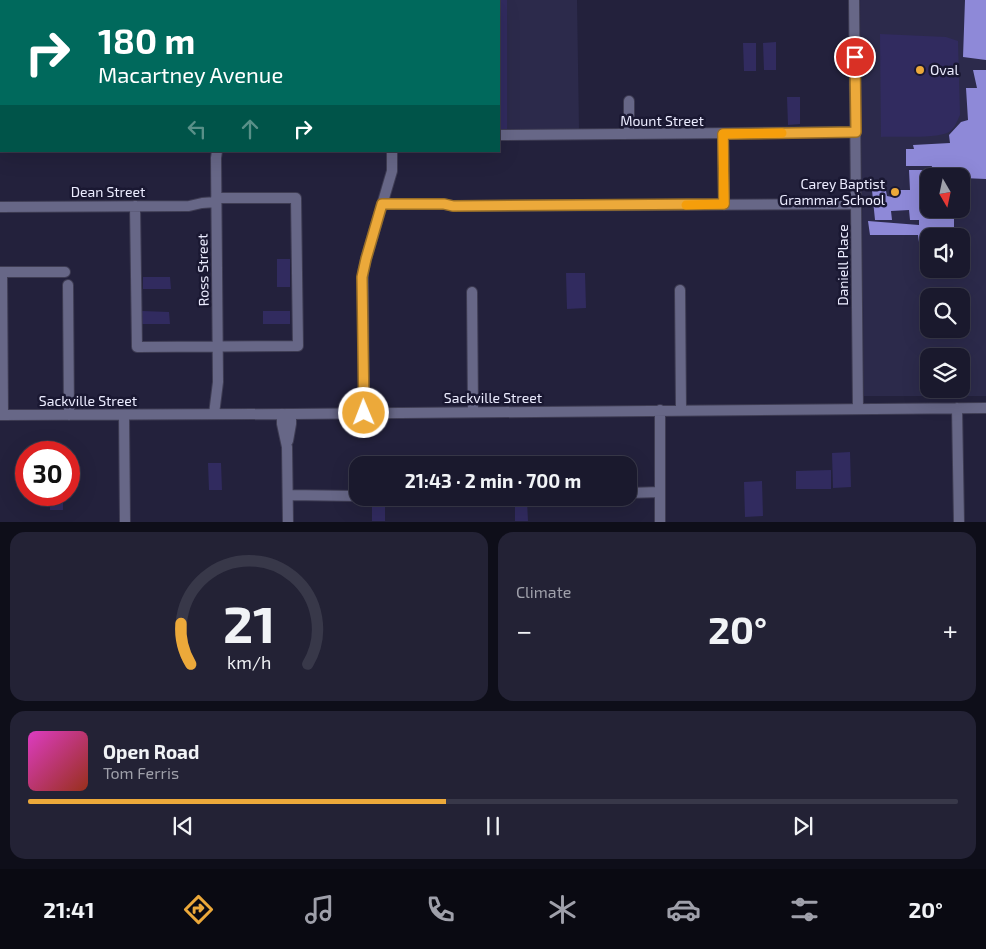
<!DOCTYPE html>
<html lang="en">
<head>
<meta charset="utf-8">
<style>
	:root { --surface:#1a192d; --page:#232235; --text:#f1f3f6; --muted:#9fa0aa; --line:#383849; --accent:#eca93a }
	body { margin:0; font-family:"Exo 2",sans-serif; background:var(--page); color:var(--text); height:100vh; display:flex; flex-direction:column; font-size:19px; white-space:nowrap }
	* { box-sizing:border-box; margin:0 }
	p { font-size:16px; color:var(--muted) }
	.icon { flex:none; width:28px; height:28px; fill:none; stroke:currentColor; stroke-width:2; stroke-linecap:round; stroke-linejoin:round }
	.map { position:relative; height:522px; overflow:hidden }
	.side { display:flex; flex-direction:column; gap:10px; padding:10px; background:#0e0e19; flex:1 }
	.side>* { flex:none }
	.top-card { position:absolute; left:0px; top:0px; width:500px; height:152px; box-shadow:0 5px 20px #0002,0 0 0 1px var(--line); background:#00695c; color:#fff; overflow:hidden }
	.needle { width:32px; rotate:171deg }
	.fabs { position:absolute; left:920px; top:168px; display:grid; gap:10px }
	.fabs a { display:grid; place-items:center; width:50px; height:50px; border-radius:10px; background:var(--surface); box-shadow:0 5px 20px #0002,0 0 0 1px var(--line); font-size:25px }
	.speed { position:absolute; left:15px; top:441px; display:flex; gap:10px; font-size:25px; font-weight:700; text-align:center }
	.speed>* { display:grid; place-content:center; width:65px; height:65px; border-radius:50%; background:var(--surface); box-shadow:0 5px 20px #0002,0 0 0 1px var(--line); line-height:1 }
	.speed .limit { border:8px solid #d22; background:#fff; color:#111 }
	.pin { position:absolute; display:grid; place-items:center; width:42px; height:42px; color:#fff; margin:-21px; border:2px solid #fff; border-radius:50%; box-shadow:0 1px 5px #0007 }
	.me { position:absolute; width:55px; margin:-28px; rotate:359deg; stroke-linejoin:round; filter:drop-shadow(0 0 4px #0008) }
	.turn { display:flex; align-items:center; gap:18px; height:105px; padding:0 15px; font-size:22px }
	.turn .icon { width:65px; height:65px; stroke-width:2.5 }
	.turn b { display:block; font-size:35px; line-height:42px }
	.lanes { display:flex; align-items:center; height:48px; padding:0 15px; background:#0003; justify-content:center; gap:25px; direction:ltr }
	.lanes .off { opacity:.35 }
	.big { font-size:38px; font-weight:700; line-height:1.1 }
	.side .card { flex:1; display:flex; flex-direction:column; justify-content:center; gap:8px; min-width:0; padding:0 18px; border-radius:15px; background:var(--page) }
	.side .dial { align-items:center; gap:0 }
	.dial svg { height:130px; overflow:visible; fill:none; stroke:var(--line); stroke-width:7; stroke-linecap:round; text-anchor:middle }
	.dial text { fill:var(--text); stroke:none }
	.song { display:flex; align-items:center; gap:15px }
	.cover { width:60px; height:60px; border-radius:8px; background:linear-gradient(135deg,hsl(310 70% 55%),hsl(10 70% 35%)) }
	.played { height:5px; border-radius:2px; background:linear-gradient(90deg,var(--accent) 45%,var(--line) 45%) }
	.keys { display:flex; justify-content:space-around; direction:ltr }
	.heat { display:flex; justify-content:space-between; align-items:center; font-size:28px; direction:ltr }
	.side .tiles { flex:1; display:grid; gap:10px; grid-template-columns:1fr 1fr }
	.card:last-child { grid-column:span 2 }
	.trip { position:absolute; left:349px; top:456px; width:288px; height:50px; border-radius:15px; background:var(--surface); box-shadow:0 5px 20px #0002,0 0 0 1px var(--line); font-weight:700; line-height:50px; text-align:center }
	.dock { display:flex; height:80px; justify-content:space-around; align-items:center; background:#0a0a12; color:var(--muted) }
	.dock .icon { width:35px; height:35px }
	.dock .current { color:var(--accent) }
	.dock b { font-size:22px; color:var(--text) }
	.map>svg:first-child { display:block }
</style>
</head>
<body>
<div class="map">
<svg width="986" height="522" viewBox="0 0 986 522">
	<rect width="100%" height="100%" fill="#23213c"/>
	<path fill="#2c2a4b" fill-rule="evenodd" d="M507 0H577L579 129H507Z
		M860 0H986V396H864ZM929 176H961V209H929ZM929 236H961V269H929ZM929 296H961V329H929ZM929 356H961V389H929Z"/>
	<path fill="#312b5f" d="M405 0H507V129L499 130V1H405Z
		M880 34 946 37 958 41 960 115C957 121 955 128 949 132 937 139 896 136 881 137Z
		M776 42V70H764L763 43Z
		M743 43H756V71H744Z
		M787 97H800V124L788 125Z
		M277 259H290V287H277Z
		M566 273H585L586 308 567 309Z
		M143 277H170L171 289H143Z
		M142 311 169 312 170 324H142Z
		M263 311H290V324H263Z
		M850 452 851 487 833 488 832 453Z
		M208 463H221L222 490H209Z
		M831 470V489H796V471Z
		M762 481 763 516 745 517 744 482Z
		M50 495H63V510H50Z
		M385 501V521H372V502Z
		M515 501H527L528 521H515Z"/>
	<path fill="#8e89d8" d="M965 0H986V60L963 57Z
		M973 70H986V179L963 178V169L931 170 932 166H906V149H914L913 145 950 143 949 135 961 122 968 120 966 88H977Z
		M909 170H931V176H929V209H954V236H929V249H920L918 235H870L868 221 919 225V220H910L909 210 891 211 892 220H875L872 190 886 191 887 196 892 197V190H910Z"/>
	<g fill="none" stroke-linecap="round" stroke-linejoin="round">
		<defs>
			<path id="minor" d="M35 0V1
				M213 0V1
				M450 0V1
				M854 0 858 409
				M629 101V134
				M723 134 724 205
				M499 135 856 132
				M0 139H1
				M382 204H444L453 206 856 204
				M135 206 137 347 298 346 296 198H216
				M0 207 189 206 202 203 216 202
				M0 272H65
				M2 272 3 415
				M68 285 69 415
				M680 290 681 410
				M472 292 473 412
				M957 408 959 522
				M660 410V522
				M364 413 363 273 366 259 392 171V151
				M214 414 218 382 216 158 217 151
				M282 414V424L287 447 288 522
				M0 415 291 414 986 408
				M124 415 125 522
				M288 441 291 424V414
				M628 493 660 492
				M288 495 358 496"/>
		</defs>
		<use href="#minor" stroke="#3e3c53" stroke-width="12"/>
		<use href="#minor" stroke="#676787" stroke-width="10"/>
	</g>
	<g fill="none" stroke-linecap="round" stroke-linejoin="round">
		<defs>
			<path id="route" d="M364 413 362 277 366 259 382 204H444L453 206 724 204 723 134 856 132 855 57"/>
		</defs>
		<use href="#route" stroke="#996e26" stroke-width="12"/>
		<use href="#route" stroke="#eca93a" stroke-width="9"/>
		<path stroke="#f59e0b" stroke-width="9" d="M686 205 724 204 723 134 782 133"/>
	</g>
	<g fill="#eca93a" stroke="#1a1832" stroke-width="2">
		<circle cx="920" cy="70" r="5"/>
		<circle cx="895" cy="192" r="5"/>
	</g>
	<g text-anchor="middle" stroke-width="5" stroke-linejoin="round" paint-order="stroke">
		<g font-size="14" fill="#ececff" stroke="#1a1832" text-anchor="start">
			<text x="930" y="75">Oval</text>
			<text x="885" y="189" text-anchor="end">Carey Baptist<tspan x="885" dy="16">Grammar School</tspan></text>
		</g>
		<g font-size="14" fill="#ececff" stroke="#1a1832">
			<text x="662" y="126">Mount Street</text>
			<text x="108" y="197">Dean Street</text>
			<text transform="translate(843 265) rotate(-90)" y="5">Daniell Place</text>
			<text transform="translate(203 270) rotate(-91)" y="5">Ross Street</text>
			<text x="493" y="403">Sackville Street</text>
			<text x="88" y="406">Sackville Street</text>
		</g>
	</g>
</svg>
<div class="fabs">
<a><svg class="needle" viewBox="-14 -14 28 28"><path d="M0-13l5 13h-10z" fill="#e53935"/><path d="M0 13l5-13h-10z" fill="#9fa0aa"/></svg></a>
<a><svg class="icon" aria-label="sound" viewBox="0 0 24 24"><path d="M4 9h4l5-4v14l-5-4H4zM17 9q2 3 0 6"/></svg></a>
<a><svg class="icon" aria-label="search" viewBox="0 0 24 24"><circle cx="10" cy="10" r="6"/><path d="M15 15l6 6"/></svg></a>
<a><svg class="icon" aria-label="layers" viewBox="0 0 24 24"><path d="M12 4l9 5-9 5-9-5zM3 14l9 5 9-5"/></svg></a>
</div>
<div class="speed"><div class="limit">30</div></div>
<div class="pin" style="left:855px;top:57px;background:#d93025"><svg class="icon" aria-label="arrive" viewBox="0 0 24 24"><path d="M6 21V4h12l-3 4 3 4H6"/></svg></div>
<svg class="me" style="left:364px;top:413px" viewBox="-20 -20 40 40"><circle r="17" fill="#eca93a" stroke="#fff" stroke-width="3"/><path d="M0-11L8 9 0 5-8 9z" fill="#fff"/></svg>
<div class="trip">21:43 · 2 min · 700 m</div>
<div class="top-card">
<div class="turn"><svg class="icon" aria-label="right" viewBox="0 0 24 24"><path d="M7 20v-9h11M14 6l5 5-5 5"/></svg><div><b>180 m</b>Macartney Avenue</div></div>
<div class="lanes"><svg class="icon off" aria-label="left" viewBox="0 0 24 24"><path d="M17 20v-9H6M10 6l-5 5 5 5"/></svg><svg class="icon off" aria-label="ahead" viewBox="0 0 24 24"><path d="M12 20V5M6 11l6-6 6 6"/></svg><svg class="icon" aria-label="right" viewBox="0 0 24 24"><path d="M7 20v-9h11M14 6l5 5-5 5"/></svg></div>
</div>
</div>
<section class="side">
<div class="tiles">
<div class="card dial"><svg viewBox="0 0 100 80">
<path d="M14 69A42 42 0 1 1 86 69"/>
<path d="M14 69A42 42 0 0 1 8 44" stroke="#eca93a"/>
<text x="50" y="56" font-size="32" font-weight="700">21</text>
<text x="50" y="72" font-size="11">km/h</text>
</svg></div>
<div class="card"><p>Climate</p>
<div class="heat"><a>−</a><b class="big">20°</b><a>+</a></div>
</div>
<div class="card">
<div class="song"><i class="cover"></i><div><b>Open Road</b><p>Tom Ferris</p></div></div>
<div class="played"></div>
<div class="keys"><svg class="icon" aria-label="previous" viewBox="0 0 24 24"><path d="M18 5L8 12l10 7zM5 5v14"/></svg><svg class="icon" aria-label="pause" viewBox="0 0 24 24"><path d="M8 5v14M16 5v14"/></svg><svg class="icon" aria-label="next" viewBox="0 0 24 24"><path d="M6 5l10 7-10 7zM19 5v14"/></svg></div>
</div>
</div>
</section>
<nav class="dock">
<b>21:41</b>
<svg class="icon current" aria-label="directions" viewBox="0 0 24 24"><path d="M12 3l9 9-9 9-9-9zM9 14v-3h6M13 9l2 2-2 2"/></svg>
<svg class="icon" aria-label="music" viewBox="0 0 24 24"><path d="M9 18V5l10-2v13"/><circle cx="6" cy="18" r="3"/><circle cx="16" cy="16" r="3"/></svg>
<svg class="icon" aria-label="phone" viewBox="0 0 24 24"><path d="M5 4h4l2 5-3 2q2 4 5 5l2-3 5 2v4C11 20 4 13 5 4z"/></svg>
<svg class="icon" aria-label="climate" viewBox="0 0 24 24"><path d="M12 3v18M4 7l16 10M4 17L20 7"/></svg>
<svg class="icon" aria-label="car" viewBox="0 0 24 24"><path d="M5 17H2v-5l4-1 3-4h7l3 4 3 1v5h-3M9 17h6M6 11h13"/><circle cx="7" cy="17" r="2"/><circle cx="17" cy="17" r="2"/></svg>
<svg class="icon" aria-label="filters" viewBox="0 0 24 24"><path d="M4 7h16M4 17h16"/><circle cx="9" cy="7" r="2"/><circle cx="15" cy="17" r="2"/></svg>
<b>20°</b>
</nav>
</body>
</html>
